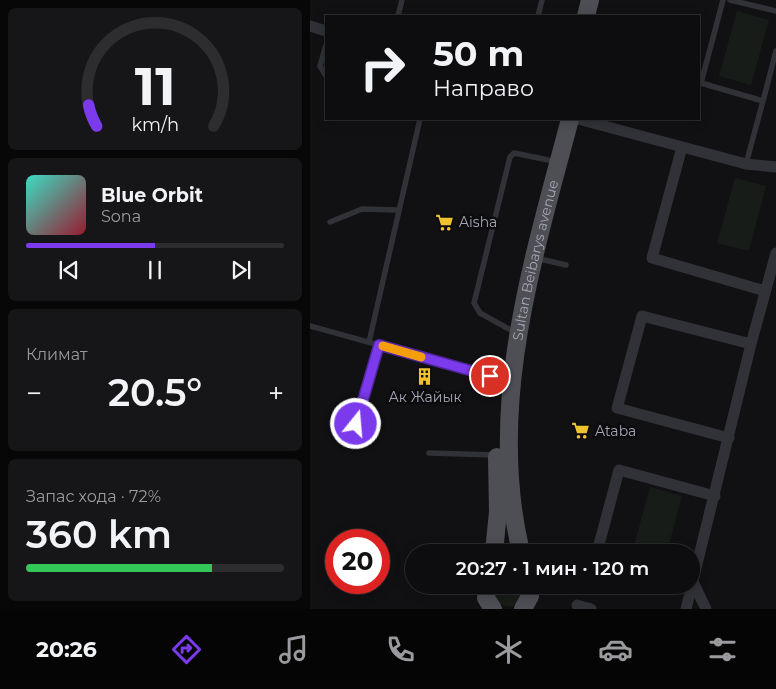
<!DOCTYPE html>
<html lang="ru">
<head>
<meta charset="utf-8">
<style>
	:root { --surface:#0d0c0e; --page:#161517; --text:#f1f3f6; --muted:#9a9b9e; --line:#2d2c2e; --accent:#7c3aed }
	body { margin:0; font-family:Montserrat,sans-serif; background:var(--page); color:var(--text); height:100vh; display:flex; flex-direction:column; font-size:19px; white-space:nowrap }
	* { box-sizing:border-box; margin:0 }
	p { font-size:16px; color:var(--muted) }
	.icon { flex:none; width:28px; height:28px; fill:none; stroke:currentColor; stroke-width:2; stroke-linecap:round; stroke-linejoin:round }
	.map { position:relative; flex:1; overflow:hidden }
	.panel { display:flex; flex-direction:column; gap:8px; padding:8px; background:#070708; width:310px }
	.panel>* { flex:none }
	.top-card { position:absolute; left:15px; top:15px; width:375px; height:105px; border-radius:0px; box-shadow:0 2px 12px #0003,0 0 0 1px var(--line); background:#0d0c0e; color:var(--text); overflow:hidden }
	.speed { position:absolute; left:15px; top:529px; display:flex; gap:10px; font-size:25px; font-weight:700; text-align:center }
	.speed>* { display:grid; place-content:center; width:65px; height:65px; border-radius:50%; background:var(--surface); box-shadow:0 2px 12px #0003,0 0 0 1px var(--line); line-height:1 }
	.speed .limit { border:8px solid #d22; background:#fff; color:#111 }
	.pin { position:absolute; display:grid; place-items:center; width:42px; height:42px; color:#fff; margin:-21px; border:2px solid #fff; border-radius:50%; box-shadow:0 1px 5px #0007 }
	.me { position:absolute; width:55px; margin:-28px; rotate:17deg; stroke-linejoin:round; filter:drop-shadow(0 0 4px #0008) }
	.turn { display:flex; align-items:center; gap:18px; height:105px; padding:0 25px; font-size:22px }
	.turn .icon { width:65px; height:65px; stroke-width:2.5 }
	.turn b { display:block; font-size:35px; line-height:42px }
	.big { font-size:38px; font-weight:600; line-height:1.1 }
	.panel .widget { flex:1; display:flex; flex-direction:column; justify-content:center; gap:8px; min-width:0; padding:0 18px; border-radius:8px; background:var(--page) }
	.panel .dial { align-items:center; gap:0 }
	.dial svg { height:130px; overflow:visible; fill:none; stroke:var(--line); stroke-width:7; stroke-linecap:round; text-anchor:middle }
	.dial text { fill:var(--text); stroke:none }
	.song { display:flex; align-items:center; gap:15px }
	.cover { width:60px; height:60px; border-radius:8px; background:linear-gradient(135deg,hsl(170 70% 55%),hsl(350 70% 35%)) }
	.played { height:5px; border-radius:2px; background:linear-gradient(90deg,var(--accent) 50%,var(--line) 50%) }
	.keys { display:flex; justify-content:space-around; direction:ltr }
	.heat { display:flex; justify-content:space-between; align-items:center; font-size:28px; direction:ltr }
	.charge { height:8px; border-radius:4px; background:linear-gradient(90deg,#34c759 72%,var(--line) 0) }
	.trip { position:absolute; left:95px; top:544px; width:295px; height:50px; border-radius:25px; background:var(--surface); box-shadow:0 2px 12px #0003,0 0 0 1px var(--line); font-weight:600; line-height:50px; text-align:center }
	.dock { display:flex; height:80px; justify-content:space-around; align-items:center; background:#050506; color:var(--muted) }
	.dock .icon { width:35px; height:35px }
	.dock .active { color:var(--accent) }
	.dock b { font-size:22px; color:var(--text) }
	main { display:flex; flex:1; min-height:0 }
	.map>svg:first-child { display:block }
</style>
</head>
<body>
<main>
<section class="panel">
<div class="widget dial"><svg viewBox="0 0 100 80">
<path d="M14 69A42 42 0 1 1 86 69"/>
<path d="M14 69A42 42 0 0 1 9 56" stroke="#7c3aed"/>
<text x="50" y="56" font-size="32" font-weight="700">11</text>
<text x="50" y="72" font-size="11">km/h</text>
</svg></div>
<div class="widget">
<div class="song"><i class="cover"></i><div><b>Blue Orbit</b><p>Sona</p></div></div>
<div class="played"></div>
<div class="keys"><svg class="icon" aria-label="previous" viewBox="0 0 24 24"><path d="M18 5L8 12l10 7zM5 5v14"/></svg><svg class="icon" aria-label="pause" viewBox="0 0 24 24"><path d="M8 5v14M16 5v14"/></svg><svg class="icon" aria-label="next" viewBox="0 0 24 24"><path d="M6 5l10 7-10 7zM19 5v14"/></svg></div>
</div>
<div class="widget"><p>Климат</p>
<div class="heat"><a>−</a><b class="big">20.5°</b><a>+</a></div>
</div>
<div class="widget"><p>Запас хода · 72%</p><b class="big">360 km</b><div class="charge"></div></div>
</section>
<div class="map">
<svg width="466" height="609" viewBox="0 0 466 609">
	<rect width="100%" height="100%" fill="#111012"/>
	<path fill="#171c18" d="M427 11 459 20 441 85 409 76Z
		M425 178 456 186 439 251 407 243Z
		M340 487 372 496 357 552H335L323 549Z
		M188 585H209L212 593 206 605C197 609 189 605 185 596Z"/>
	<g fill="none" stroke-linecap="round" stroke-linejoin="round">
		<path stroke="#313237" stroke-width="5.5" d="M413 0 391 83 453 101 436 164
			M420 0 466 11
			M88 16 92 0
			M228 16 232 0
			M16 45 10 66 16 76
			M453 101 466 51
			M20 222 52 209 89 210
			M226 258 256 265
			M0 326 191 379
			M199 329 170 313 164 303 200 157 204 153 209 154 238 160
			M59 342 110 119
			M46 424 69 345
			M119 453 185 455"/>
		<path stroke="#313237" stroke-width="11" d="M0 26 16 31
			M268 119 436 164 466 167
			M372 147 342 258 455 291
			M419 438 307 408 308 405 332 316 441 344
			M287 552 309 470 405 496
			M381 584H384L396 609
			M267 605 281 609
			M376 609 441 344 466 253"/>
		<g stroke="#4e4e55" stroke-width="18">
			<path d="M276 16 280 0"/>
			<path d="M184 552 188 512 187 457"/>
			<path id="s1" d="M211 552C176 406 223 260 260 119"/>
			<path d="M177 585 176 598 183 609"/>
			<path d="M213 609 220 596 219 585"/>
		</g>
	</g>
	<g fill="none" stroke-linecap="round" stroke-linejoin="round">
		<defs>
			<path id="route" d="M46 424 69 345 180 376"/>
		</defs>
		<use href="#route" stroke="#51269a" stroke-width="12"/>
		<use href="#route" stroke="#7c3aed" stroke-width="9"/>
		<path stroke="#f59e0b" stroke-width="9" d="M73 346 111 357"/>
	</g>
	<defs>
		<symbol id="supermarket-bare" viewBox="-9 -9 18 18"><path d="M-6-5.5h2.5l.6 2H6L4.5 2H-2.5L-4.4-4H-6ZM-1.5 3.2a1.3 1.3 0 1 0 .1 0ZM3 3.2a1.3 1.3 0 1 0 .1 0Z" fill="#ecc32e" stroke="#0c0b0d" stroke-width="2.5" paint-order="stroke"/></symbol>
		<symbol id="building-bare" viewBox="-9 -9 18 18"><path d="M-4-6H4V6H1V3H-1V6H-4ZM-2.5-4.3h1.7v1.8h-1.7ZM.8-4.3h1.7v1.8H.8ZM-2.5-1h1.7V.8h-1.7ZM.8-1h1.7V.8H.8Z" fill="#ecc32e" stroke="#0c0b0d" stroke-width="2.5" paint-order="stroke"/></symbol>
	</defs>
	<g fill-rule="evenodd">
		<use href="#supermarket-bare" x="122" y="210" width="25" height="25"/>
		<use href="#building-bare" x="102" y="364" width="25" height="25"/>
		<use href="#supermarket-bare" x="258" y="418" width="25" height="25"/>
	</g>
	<g text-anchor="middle" stroke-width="5" stroke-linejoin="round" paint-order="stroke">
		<g font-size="14" fill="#a2a5b2" stroke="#0c0b0d" text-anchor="start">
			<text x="149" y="227">Aisha</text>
			<text x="115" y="402" text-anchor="middle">Ак Жайык</text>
			<text x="285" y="436">Ataba</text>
		</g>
		<g font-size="14" fill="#a2a5b2" stroke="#0c0b0d">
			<text dy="5" stroke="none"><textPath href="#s1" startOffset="295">Sultan Beibarys avenue</textPath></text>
		</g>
	</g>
</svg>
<div class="speed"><div class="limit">20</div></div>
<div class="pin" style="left:180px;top:376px;background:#d93025"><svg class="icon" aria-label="arrive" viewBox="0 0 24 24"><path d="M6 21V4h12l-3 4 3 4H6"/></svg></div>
<svg class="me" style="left:46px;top:424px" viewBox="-20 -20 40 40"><circle r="17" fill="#7c3aed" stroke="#fff" stroke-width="3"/><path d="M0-11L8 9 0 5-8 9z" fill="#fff"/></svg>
<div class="trip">20:27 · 1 мин · 120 m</div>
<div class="top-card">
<div class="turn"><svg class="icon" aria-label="right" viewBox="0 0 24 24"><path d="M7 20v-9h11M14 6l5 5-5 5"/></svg><div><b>50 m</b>Направо</div></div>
</div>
</div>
</main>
<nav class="dock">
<b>20:26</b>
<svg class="icon active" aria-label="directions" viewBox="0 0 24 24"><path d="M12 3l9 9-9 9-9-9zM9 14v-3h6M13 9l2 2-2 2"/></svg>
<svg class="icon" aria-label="music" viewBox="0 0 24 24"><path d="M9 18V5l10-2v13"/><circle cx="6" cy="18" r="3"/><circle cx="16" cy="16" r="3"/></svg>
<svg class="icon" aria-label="phone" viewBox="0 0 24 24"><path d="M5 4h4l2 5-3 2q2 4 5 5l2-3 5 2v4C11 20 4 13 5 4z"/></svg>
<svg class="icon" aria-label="climate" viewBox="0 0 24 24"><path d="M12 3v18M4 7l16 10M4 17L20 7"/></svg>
<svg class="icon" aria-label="car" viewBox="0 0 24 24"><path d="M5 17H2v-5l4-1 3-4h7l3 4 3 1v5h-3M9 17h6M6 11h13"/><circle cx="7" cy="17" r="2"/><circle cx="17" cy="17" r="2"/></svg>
<svg class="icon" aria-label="filters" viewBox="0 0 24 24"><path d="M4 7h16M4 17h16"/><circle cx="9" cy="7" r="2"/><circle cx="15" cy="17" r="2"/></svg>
</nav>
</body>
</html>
